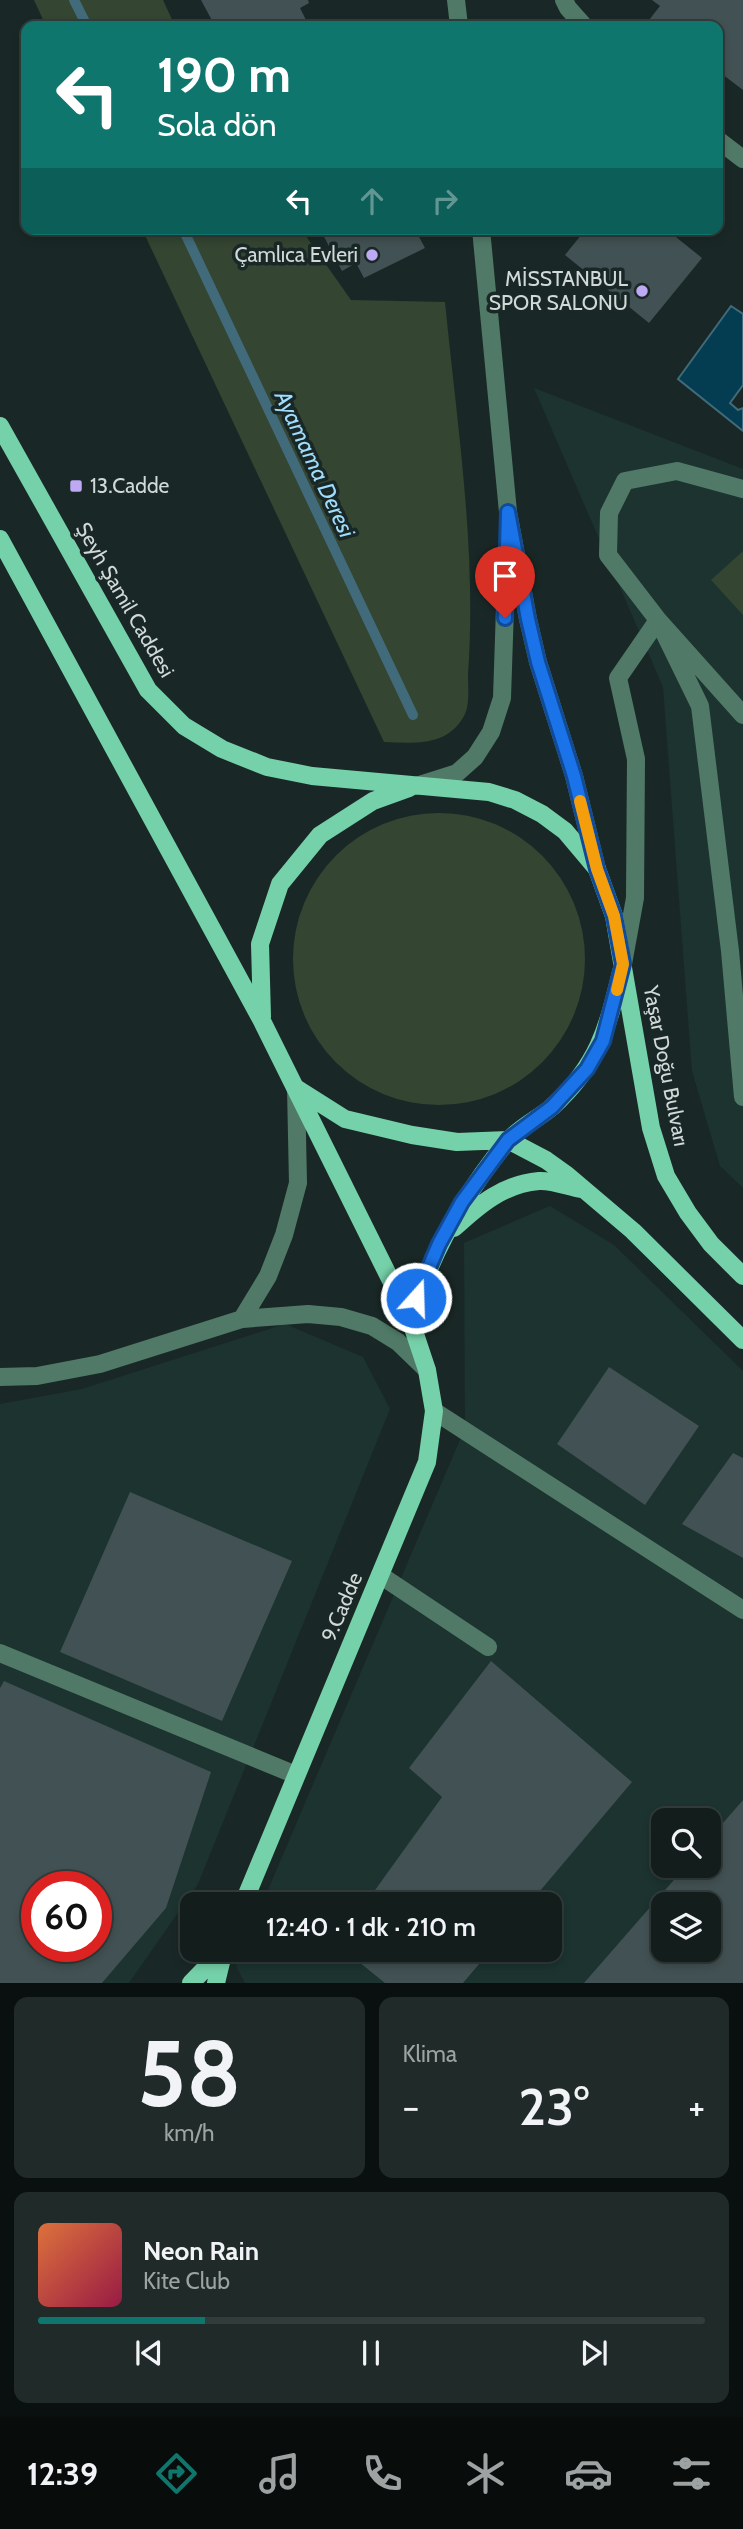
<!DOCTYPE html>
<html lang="tr">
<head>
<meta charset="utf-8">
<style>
	:root { --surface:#131e1c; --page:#202b29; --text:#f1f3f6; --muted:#9da2a3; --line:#323c3b; --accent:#0f766e }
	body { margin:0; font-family:Cabin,sans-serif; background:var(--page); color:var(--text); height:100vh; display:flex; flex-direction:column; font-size:26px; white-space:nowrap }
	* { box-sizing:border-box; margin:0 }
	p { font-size:23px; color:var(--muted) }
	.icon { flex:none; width:38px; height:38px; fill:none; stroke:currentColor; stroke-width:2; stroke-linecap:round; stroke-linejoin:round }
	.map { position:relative; height:1983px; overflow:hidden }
	.sheet { display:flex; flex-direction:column; gap:14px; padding:14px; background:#0a100f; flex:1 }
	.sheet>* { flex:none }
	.guide { position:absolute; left:21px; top:21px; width:702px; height:214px; border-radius:14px; box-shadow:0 4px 10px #0003,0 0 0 2px var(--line); background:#0f766e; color:#fff; overflow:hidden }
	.fabs { position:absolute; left:651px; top:1808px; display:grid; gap:14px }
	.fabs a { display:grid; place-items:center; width:70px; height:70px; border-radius:14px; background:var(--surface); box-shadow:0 4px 10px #0003,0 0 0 2px var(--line); font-size:35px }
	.speed { position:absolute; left:21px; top:1871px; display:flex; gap:14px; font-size:35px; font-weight:700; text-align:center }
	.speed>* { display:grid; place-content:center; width:91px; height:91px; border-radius:50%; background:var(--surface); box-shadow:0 4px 10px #0003,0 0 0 2px var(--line); line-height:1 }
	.speed .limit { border:10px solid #d22; background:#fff; color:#111 }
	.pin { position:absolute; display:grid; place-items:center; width:60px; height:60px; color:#fff; margin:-72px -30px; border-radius:50% 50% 50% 0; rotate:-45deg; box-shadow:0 0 7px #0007 }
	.pin .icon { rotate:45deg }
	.me { position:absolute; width:77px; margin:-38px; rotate:20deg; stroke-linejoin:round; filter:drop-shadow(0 0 5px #0008) }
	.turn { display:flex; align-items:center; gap:24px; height:147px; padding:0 21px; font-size:32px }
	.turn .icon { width:91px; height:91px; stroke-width:2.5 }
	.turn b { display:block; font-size:49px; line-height:60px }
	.lanes { display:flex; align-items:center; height:66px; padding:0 21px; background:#0003; justify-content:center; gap:35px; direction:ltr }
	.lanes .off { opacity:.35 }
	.big { font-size:52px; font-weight:600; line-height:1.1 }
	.sheet .tile { flex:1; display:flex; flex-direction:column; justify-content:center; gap:10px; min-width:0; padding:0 24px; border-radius:14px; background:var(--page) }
	.sheet .dial { align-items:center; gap:0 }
	.dial b { font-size:91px; line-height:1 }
	.song { display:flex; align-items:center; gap:21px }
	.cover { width:84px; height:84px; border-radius:10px; background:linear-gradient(135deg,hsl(20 70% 55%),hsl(340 70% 35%)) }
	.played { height:7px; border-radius:4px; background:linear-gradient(90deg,var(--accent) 25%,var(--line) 25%) }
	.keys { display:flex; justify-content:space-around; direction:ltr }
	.heat { display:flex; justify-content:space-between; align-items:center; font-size:38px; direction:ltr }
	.sheet .tiles { flex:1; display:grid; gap:14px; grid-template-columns:1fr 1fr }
	.tile:last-child { grid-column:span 2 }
	.trip { position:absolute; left:180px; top:1892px; width:382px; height:70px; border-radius:14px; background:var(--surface); box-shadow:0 4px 10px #0003,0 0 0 2px var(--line); font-weight:600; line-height:70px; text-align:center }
	.tabs { display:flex; height:112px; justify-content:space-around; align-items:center; background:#080c0b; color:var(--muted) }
	.tabs .icon { width:49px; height:49px }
	.tabs .current { color:var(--accent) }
	.tabs b { font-size:32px; color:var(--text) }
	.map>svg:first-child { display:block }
</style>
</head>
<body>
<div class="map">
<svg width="743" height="1983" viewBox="0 0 743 1983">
	<rect width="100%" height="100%" fill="#192826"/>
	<path fill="#1c3330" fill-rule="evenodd" d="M534 388 743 469V1188L720 1166 692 1071 663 687Z
		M550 1206 614 1245 743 1371V1983H245L236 1966 243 1950H550V1904H262L465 1428 464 1243ZM663 1820H709V1866H663ZM663 1904H709V1950H663Z
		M285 1324 363 1357 390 1409 198 1884 129 1983H0V1404L82 1389ZM37 1886H96V1946H37Z"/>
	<path fill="#344532" d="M34 0H163L175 26H46Z
		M142 229H301L351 300 445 302C457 425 477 550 468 674 468 686 470 706 464 716 447 747 414 743 384 742Z
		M743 551V615L711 580Z
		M293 959a146 146 0 1 1 292 0a146 146 0 1 1-292 0Z"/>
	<path fill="#043c51" stroke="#416b7a" stroke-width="2" d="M731 306 743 314V385L730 403 738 410 743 408V431L678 379Z"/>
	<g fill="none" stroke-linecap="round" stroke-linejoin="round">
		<path stroke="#416b7a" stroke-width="10" d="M74 0 87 26
			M183 229 413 715"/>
	</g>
	<path fill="#425153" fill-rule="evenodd" d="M201 0H308L309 3 300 8 307 22 299 26H215Z
		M652 0H743V90L718 71V26H657L649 20 660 6Z
		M320 229H425L417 233 425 248 364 278 356 263 342 271Z
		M586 229H666L702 258 649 323 565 255Z
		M609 1367 699 1426 645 1505 557 1444Z
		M733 1453 743 1458V1558L682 1524Z
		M130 1492 292 1561 222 1721 60 1652Z
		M491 1661 632 1782 529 1904H365L442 1797 409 1768Z
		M4 1681 211 1772 166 1908 102 1983H0V1688ZM37 1886H96V1946H37Z
		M743 1800V1983H584L686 1866H709V1839ZM663 1904H709V1950H663Z
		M344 1950H491L463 1983H385Z"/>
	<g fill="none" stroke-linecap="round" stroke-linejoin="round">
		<path stroke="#507a67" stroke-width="18" d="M456 0 459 26
			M564 0 568 8 584 26
			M718 140 743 159
			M481 229 508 512 528 619 538 662 574 776 597 869
			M743 489 677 471 625 481 609 513 608 555 658 620 743 715
			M658 620 700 706 730 951 743 1097
			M416 786 457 773 475 757 491 732 502 698 507 547
			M623 964 635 898 636 759 618 678 658 620
			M242 1319 268 1276 284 1235 298 1183 296 1088
			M0 1377 37 1376 100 1364 242 1319 308 1314 341 1317 372 1326 398 1342 427 1370
			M434 1411 743 1610
			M380 1575 488 1647
			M0 1653 296 1775"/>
		<path stroke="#75d1a9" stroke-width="18" d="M0 426 148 690 184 726 222 749 267 767 312 776 489 792 515 800 542 814 565 831 597 869 614 916 651 1128 666 1176 688 1213 711 1244 743 1276
			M0 539 262 1021 410 1319 427 1370 434 1411 427 1462 243 1904
			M262 1017 260 944 280 884 320 835 373 801 409 788
			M296 1088 345 1119 412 1135 457 1142 508 1140
			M508 1140 546 1160 567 1175 633 1231 743 1340
			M454 1228C479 1205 503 1184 539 1181 552 1180 569 1187 582 1189
			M410 1319C431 1254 462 1197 506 1143 518 1128 538 1119 552 1107 598 1065 607 1030 621 972
			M191 1983 223 1950
			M216 1983 224 1950"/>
	</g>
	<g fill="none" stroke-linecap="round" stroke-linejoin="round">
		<defs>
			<path id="route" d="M416 1298 439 1244 462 1202 508 1140 552 1107 587 1069 603 1041 623 964 614 916 597 869 574 776 538 662 528 619 508 512 505 618"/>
		</defs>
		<use href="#route" stroke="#114b97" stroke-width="18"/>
		<use href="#route" stroke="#1a73e8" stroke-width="12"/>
		<path stroke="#f59e0b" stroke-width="12" d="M580 801 597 869 614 916 623 964 617 990"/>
	</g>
	<g fill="#bea9f4" stroke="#192826" stroke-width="2.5">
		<circle cx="372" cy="255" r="7"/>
		<circle cx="642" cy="291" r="7"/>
		<rect x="69" y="479" width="14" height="14" rx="3.5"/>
	</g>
	<g text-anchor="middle" stroke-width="7" stroke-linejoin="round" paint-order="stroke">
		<g font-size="21" fill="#d0d9d8" stroke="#192826" text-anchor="end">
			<text x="358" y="262">Çamlıca Evleri</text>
			<text x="628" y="286">MİSSTANBUL<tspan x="628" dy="24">SPOR SALONU</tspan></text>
			<text x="90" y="493" text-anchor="start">13.Cadde</text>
		</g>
		<g font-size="21" fill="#d0d9d8" stroke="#192826">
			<text transform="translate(125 600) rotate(60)" y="7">Şeyh Şamil Caddesi</text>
			<text transform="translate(666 1066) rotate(79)" y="7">Yaşar Doğu Bulvarı</text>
			<text transform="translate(342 1607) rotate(-67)" y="7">9.Cadde</text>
		</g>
		<g font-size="23" font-style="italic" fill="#a0ddfc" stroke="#192826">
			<text transform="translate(315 464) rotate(65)" y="8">Ayamama Deresi</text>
		</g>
	</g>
</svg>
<div class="fabs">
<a><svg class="icon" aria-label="search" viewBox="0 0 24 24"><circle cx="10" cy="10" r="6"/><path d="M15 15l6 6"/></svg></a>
<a><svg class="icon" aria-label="layers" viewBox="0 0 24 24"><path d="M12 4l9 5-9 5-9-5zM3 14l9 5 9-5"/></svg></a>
</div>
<div class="speed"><div class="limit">60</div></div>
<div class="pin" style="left:505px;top:618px;background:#d93025"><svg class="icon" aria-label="arrive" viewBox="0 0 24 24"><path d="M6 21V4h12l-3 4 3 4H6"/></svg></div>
<svg class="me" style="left:416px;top:1298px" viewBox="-20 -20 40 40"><circle r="17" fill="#1a73e8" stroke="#fff" stroke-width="3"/><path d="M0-11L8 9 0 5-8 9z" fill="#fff"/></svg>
<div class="trip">12:40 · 1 dk · 210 m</div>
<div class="guide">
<div class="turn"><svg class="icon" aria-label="left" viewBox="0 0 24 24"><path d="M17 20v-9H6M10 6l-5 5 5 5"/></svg><div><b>190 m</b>Sola dön</div></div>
<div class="lanes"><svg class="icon" aria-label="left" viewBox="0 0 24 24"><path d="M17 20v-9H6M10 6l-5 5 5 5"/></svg><svg class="icon off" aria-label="ahead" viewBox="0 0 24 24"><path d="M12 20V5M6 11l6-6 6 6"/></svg><svg class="icon off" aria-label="right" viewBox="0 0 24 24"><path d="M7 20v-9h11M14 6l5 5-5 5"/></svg></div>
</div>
</div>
<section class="sheet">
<div class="tiles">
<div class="tile dial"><b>58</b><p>km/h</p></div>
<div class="tile"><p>Klima</p>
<div class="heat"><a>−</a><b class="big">23°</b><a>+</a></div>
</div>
<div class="tile">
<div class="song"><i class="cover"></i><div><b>Neon Rain</b><p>Kite Club</p></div></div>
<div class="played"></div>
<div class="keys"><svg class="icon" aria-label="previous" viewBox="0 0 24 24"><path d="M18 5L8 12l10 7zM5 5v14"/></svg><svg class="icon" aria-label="pause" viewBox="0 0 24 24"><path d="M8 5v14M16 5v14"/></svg><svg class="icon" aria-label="next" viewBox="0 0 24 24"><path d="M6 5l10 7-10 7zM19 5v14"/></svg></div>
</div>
</div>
</section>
<nav class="tabs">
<b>12:39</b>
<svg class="icon current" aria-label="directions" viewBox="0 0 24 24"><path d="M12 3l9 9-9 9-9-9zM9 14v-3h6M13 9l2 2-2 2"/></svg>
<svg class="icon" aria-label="music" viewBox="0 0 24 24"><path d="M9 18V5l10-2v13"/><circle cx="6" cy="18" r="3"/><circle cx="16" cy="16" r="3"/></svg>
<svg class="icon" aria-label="phone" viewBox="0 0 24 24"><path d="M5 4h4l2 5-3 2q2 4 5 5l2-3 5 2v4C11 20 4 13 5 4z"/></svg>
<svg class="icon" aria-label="climate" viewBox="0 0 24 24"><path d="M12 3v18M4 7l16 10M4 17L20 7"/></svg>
<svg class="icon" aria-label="car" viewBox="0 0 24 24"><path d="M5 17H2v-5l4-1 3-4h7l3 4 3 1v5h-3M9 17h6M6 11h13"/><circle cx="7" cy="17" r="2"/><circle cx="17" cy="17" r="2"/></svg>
<svg class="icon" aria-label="filters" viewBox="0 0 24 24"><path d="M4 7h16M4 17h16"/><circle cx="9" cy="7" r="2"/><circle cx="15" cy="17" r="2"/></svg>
</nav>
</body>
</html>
